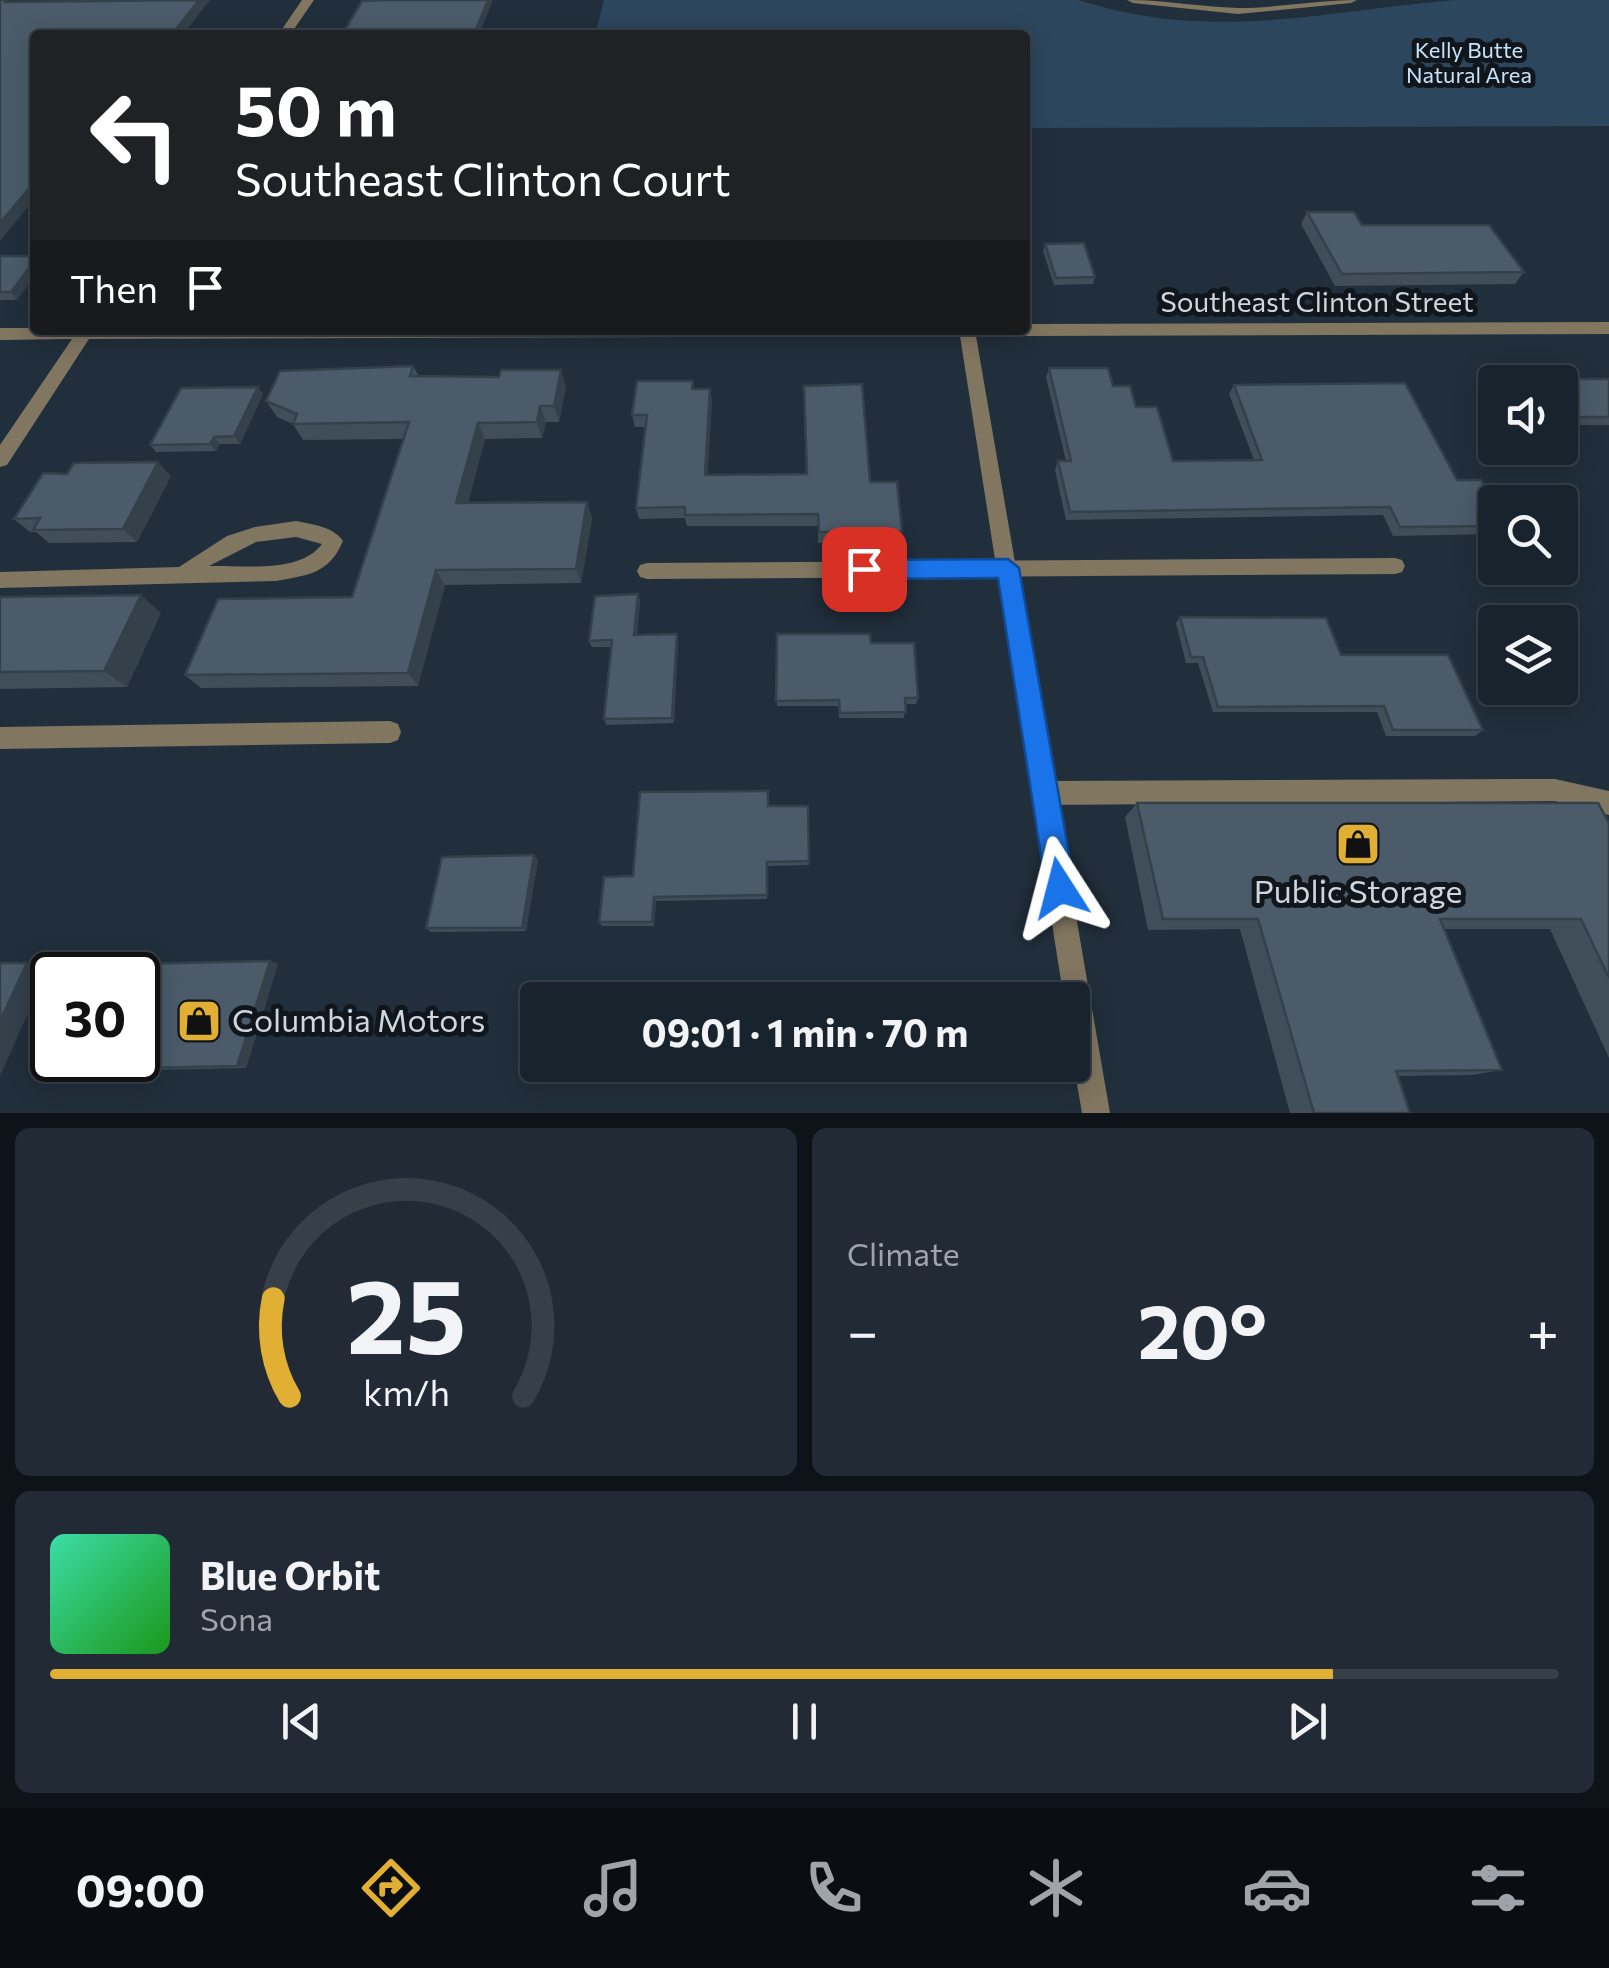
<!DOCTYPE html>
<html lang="en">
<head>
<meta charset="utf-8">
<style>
	:root { --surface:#19232d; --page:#222b35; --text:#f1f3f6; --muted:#9fa4aa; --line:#374049; --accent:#e1af34 }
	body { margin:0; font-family:Commissioner,sans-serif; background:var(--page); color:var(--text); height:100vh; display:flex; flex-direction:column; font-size:38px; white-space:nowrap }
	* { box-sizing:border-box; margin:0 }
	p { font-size:32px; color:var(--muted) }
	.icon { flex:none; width:55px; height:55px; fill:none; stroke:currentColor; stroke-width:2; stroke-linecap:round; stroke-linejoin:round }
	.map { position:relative; height:1113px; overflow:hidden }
	.drawer { display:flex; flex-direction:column; gap:15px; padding:15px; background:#0e1319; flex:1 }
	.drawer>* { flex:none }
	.top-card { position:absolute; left:30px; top:30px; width:1000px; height:305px; border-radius:10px; box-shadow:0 5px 25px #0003,0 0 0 2px var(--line); background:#202124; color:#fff; overflow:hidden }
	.fabs { position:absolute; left:1478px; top:365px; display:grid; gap:20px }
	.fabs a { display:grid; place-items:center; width:100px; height:100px; border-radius:10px; background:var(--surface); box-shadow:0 5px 25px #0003,0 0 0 2px var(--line); font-size:50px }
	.speed { position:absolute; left:30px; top:952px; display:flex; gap:20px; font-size:50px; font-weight:700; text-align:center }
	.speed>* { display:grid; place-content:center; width:130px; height:130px; border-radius:50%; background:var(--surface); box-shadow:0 5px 25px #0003,0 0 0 2px var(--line); line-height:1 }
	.speed .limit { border:5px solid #111; border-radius:15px; background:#fff; color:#111 }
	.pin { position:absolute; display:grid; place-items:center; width:85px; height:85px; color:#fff; margin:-42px; border-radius:20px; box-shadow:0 5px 15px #0006 }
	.me { position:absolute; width:110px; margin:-55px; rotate:351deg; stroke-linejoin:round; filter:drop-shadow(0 0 8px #0008) }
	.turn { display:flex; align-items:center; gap:35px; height:210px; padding:0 40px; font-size:45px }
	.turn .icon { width:130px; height:130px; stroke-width:2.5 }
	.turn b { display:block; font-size:70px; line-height:85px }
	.then { display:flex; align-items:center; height:95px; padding:0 40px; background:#0003; gap:20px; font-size:38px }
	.big { font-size:75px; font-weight:700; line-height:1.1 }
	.drawer .tile { flex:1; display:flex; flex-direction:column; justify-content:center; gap:15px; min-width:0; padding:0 35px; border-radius:15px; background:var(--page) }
	.drawer .dial { align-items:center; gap:0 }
	.dial svg { height:260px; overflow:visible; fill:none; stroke:var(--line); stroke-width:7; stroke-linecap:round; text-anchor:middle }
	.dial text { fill:var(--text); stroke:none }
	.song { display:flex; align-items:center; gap:30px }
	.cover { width:120px; height:120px; border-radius:15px; background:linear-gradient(135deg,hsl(160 70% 55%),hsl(120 70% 35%)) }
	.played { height:10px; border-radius:5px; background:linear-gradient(90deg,var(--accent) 85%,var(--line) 85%) }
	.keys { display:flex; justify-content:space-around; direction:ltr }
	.heat { display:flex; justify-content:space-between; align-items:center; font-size:55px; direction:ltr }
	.drawer .tiles { flex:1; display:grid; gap:15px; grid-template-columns:1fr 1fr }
	.tile:last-child { grid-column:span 2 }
	.trip { position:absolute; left:520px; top:982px; width:570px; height:100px; border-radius:10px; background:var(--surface); box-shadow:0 5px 25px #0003,0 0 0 2px var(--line); font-weight:700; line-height:100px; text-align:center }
	.tabs { display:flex; height:160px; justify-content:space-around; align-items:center; background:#0a0e12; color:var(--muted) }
	.tabs .icon { width:70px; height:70px }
	.tabs .active { color:var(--accent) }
	.tabs b { font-size:45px; color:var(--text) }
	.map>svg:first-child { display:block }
</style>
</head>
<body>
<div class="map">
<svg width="1609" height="1113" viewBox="0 0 1609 1113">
	<rect width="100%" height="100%" fill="#212f3c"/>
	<path fill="#2c465e" d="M604 0H1078C1213 43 1321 11 1456 0 1506 0 1559 0 1609 0V126L1025 128V35H595Z"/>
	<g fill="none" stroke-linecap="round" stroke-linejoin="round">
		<path fill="#817660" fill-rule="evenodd" d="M1127 0C1165 0 1201 7 1238 8 1277 8 1317 0 1357 0L1351 3 1238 14 1133 3Z
			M296 521C312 524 334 527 343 541 329 574 308 575 276 581L0 588V572L179 567 227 536 255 527ZM296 537 322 544C300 574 242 565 209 566L256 542Z
			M1395 558 1402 560 1405 566 1402 572 1395 574 647 579 640 577 637 571 640 565 647 563Z
			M390 721 398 724 401 732 398 740 390 743 0 749V727Z
			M1555 779 1609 791V815L1555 801 1045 805 1037 801 1033 793 1037 785 1045 781Z"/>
		<path fill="#817660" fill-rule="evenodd" d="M302 0H314L290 35H278Z
			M1609 322V334L1025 336 1017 330H1025V324Z
			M0 328 1004 330 996 336H976L1110 1113H1082L1072 1055V1000H1064L960 336 89 339 7 465 0 467V445L72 339 0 340Z"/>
	</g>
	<path fill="#404e5a" d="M1307 212 1524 272 1515 284 1335 286 1301 224Z
		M1045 244 1095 277 1093 284 1054 285 1043 251Z
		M0 256 17 300H0Z
		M413 366 419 376 566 386 559 422H546L542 438 485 439 468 503 587 502 592 518 581 583 445 585 418 686 201 688 185 675 352 597 404 439 303 440 293 424 277 417 266 401Z
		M1049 368 1113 386 1136 407 1173 461 1254 460 1229 394 1234 385 1457 480 1495 504V534L1393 536 1383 515 1066 520 1055 470 1058 461H1066L1046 377Z
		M1487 379H1609V425H1560V382H1495V410L1480 387Z
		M694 389 712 400 707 475 870 482 902 531 900 542 818 543V526H687L685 518 639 519 636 508 646 427H635L632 415Z
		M263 394 240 444H220L216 451 156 452 150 445Z
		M67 474 171 476 137 542 49 543 36 532H30L14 519Z
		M638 594 640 601 637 635 677 634 678 641 674 723 606 725 604 719 612 647H592L589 641Z
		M0 597 161 613 127 687 0 689Z
		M1180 617 1341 655 1483 730 1475 736H1386L1377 712H1213L1198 663H1186L1176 623Z
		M777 634 871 643 918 698 916 704H905L904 718H839L838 706H777Z
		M1137 803 1609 823V1058L1550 929H1444L1502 1070 1472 1075 1397 1076 1410 1113H1290L1240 929 1148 930 1125 817Z
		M769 806H808L809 865 768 866 767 899 656 901 654 926H602L599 922 633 876Z
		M538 860 526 931 431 932 426 928Z
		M278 964 246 1068 103 1071 93 1069Z"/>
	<path fill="#34404a" d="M199 0H210L183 35 174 32Z
		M488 0H493L479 35H474Z
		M32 185 35 190V198L0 241V223Z
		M35 260V276L17 300 11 292Z
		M561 370 566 386 559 422 554 406Z
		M258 387 263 394 240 444 234 436Z
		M710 389 712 400 707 487 705 475Z
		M540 406 546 422 542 438 537 422Z
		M478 423 485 439 463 519 456 503Z
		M214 437 220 444 216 451 210 444Z
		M158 462 171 476 137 542 123 529Z
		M587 502 592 518 581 583 576 569Z
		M436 570 445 585 418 686 408 673Z
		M638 594 640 601 636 641 634 635Z
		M141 595 161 613 127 687 104 671Z
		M677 634 678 641 674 723 672 718Z
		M534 855 538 860 526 931 522 928Z
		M654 897 656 901 654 926 652 922Z
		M270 961 278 964 246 1068 237 1066Z
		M27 963 48 969 0 1076V1021Z"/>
	<path fill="#4b5b69" stroke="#34404a" stroke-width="2.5" d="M0 0H6L5 2 199 0 174 32H207L204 35H35V185H32L0 223Z
		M388 0H488L474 35H342L362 1Z
		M1307 212H1354L1362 225H1489L1524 272 1342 274Z
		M1084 243 1095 277 1056 278 1045 244Z
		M0 256H35V260L11 292H0Z
		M413 366 410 376 499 377 501 370H561L554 406H540L537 422 478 423 456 503 587 502 576 569 436 570 408 673 185 675 218 599 352 597 409 422 293 424 297 414 266 401 280 371Z
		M1049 368H1108L1113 386H1130L1136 407H1157L1173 461 1262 460 1234 385 1405 383 1457 480H1481L1495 504V526L1400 527 1390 507 1070 512 1058 461H1071Z
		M1487 379H1609V417H1560V382H1495V392Z
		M637 381H693L692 389H710L705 475 807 474 804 386 862 384 870 482H897L902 531 819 532 818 514 685 515V507L636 508 647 415H632Z
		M258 387 234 436 214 437 210 444 150 445 181 388Z
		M158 462 123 529 33 530 40 518 14 519 43 473 67 474 74 463Z
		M638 594 634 635 677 634 672 718 604 719 612 640 589 641 595 596Z
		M141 595 104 671 0 672V597Z
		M1180 617 1326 618 1341 655H1448L1483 730H1393L1384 706 1218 707 1203 657H1191Z
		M777 634H870L871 643H914L918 698H905L906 712 840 713 839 700 776 701Z
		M768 791V806H808L809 861 767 862V895L654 897 652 922H599L604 877 633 876 640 792Z
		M1137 803H1598L1609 823V978L1581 919H1440L1502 1070 1396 1071 1410 1113H1314L1258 919H1163Z
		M534 855 522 928H426L442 857Z
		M270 961 237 1066 93 1069 96 1060H138V975H129L134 964Z
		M0 963H27L0 1021Z"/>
	<path fill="#1a73e8" stroke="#114b97" stroke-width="2.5" d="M1008 559 1019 568 1075 888 1071 898 1060 902 1050 898 1046 888 998 578 864 579 852 569 864 560Z"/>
	<defs>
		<symbol id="shop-square" viewBox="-11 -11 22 22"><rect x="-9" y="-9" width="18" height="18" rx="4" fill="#e1af34" stroke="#10161c"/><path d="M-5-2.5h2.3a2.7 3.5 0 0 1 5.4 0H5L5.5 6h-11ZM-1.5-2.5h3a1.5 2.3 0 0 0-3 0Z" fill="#111"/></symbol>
	</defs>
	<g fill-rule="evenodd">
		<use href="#shop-square" x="1333" y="819" width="50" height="50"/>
		<use href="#shop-square" x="174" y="996" width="50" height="50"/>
	</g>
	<g text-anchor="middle" stroke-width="10" stroke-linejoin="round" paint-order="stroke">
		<g font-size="22" fill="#c8e2fa" stroke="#10161c">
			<text x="1469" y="58">Kelly Butte<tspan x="1469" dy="25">Natural Area</tspan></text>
		</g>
		<g font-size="28" fill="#ced7df" stroke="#10161c">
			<text x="1317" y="312">Southeast Clinton Street</text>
		</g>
		<g font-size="32" fill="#ced7df" stroke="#10161c">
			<text x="1358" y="903">Public Storage</text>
			<text x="232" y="1032" text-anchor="start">Columbia Motors</text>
		</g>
	</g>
</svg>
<div class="fabs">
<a><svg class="icon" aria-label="sound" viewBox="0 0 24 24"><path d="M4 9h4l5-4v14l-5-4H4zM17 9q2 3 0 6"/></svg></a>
<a><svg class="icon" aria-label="search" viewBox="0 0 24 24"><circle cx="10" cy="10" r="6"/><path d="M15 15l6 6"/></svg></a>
<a><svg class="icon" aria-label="layers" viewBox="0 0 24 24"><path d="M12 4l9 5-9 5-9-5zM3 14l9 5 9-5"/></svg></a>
</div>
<div class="speed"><div class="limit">30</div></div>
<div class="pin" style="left:864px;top:569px;background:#d93025"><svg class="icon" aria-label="arrive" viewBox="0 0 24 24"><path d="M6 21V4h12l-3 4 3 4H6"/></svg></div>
<svg class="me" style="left:1060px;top:888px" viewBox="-20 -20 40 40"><path d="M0-17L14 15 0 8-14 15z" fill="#1a73e8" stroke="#fff" stroke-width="4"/></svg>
<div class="trip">09:01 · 1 min · 70 m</div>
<div class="top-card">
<div class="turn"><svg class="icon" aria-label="left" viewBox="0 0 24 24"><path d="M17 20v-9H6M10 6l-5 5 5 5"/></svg><div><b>50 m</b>Southeast Clinton Court</div></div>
<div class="then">Then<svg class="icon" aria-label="arrive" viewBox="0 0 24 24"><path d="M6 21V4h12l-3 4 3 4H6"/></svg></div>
</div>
</div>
<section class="drawer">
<div class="tiles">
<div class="tile dial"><svg viewBox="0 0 100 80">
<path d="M14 69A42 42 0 1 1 86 69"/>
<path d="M14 69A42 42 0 0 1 9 39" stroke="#e1af34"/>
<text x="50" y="56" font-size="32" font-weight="700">25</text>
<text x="50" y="72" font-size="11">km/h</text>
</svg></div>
<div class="tile"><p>Climate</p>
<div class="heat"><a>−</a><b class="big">20°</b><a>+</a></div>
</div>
<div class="tile">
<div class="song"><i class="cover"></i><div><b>Blue Orbit</b><p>Sona</p></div></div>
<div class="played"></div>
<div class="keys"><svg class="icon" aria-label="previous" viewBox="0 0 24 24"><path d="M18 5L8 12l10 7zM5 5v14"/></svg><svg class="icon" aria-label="pause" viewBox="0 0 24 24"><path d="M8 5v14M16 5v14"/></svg><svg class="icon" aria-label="next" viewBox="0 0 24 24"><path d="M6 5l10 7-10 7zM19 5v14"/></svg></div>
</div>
</div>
</section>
<nav class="tabs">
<b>09:00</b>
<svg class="icon active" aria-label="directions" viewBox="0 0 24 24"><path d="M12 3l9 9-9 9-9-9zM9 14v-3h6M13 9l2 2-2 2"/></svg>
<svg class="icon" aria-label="music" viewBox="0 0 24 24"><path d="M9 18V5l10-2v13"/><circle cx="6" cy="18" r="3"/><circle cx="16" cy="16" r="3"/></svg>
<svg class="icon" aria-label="phone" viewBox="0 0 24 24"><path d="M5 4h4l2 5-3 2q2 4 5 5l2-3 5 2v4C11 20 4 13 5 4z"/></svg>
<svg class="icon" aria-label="climate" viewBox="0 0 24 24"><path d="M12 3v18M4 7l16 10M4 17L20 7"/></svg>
<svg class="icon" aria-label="car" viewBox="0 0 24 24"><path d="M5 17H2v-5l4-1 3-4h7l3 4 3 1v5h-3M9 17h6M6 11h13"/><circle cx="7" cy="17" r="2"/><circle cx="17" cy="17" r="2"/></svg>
<svg class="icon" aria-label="filters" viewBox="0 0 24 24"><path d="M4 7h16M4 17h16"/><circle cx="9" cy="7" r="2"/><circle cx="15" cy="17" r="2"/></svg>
</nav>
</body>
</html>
